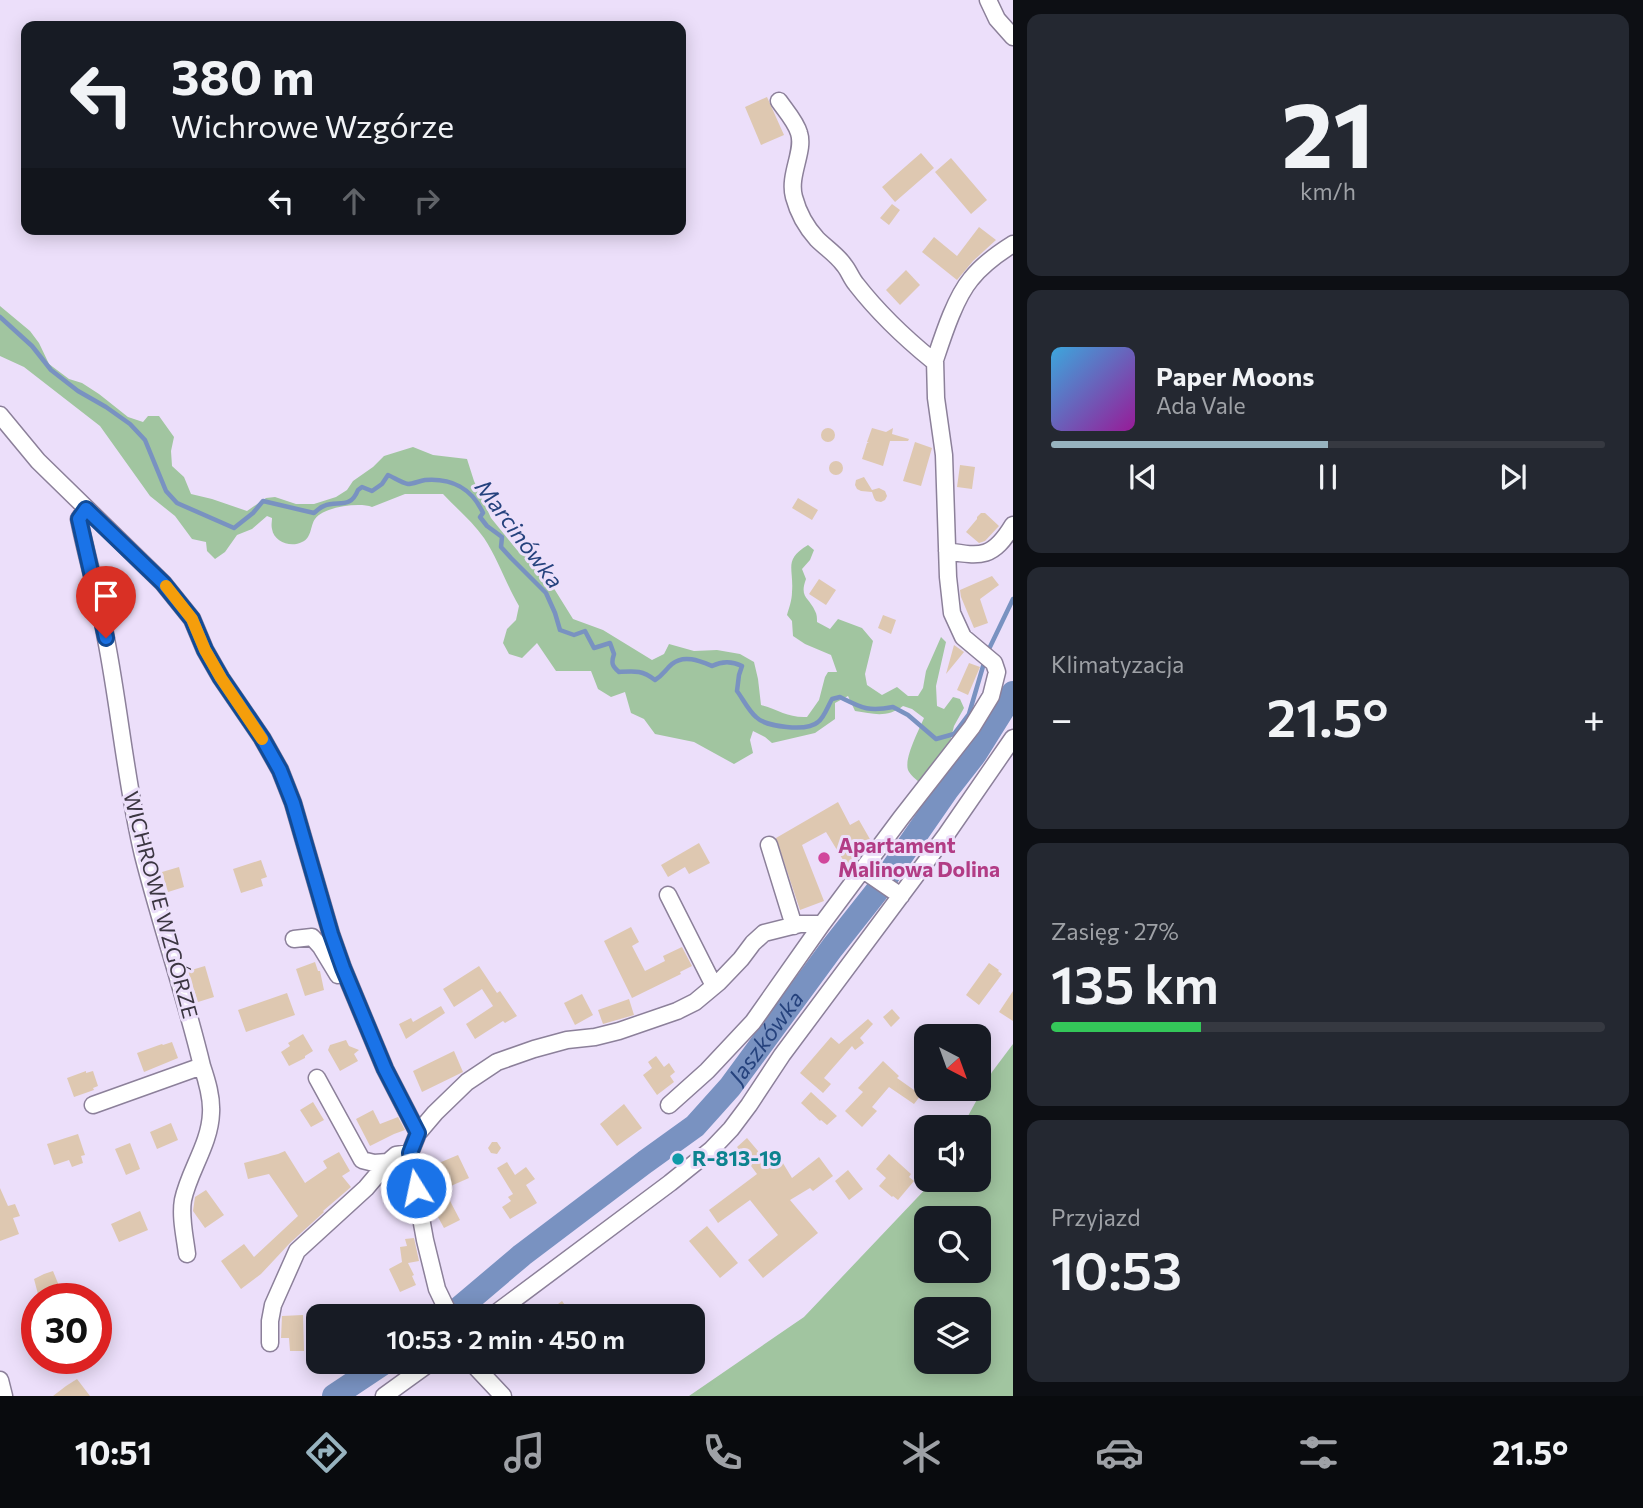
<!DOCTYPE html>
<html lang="pl">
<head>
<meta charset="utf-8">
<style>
	:root { --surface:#171b24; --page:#242831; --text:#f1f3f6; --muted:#9ea1a6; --line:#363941; --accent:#97b3bf }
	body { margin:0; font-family:Commissioner,sans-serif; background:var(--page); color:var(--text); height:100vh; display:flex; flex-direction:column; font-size:26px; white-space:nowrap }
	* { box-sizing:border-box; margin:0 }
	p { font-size:23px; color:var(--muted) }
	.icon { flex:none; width:38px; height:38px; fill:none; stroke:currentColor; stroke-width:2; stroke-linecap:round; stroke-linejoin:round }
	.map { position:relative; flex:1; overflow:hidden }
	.details { display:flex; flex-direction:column; gap:14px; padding:14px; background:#0d0f14; width:630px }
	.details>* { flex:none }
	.guide { position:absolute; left:21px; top:21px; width:665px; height:214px; border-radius:14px; box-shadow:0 4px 18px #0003; background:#171b24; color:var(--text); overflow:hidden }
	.needle { width:46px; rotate:139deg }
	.tools { position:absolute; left:914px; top:1024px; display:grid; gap:14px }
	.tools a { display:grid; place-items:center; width:77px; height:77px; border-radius:14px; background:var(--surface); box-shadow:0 4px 18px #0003; font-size:35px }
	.speed { position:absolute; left:21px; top:1283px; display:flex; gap:14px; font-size:35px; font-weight:700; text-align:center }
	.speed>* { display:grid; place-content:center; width:91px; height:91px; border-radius:50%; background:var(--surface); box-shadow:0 4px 18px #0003; line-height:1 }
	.speed .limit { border:10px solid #d22; background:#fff; color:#111 }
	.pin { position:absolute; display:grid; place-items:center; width:60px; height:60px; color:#fff; margin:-72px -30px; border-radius:50% 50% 50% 0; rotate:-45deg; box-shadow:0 0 7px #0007 }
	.pin .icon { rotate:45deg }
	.me { position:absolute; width:77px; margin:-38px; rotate:350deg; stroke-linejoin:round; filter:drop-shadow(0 0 5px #0008) }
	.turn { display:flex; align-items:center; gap:24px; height:147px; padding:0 35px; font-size:32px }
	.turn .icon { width:91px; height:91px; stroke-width:2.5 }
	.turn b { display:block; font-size:49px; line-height:60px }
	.lanes { display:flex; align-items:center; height:66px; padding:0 35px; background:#0003; justify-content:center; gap:35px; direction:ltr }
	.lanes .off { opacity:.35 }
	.big { font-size:52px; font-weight:600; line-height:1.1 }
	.details .widget { flex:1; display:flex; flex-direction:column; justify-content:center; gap:10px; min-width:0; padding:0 24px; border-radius:14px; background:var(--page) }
	.details .dial { align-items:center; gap:0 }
	.dial b { font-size:91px; line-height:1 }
	.song { display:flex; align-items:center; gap:21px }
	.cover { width:84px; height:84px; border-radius:10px; background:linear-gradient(135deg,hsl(200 70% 55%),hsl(300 70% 35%)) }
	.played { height:7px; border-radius:4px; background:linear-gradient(90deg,var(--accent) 50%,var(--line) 50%) }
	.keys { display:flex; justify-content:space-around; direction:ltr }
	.heat { display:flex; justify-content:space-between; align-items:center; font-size:38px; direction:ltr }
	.charge { height:10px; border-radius:5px; background:linear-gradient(90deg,#34c759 27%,var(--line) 0) }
	.trip { position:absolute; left:306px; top:1304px; width:399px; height:70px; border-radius:14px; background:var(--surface); box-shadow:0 4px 18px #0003; font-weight:600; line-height:70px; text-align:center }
	.tabs { display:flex; height:112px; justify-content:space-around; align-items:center; background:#090b0e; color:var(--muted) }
	.tabs .icon { width:49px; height:49px }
	.tabs .active { color:var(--accent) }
	.tabs b { font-size:32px; color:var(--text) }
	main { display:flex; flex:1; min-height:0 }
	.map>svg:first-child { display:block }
</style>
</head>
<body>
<main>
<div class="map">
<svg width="1013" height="1396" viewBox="0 0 1013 1396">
	<rect width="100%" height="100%" fill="#ecdffa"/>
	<path fill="#a1c5a0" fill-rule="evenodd" d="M0 306 30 331 39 343 49 364 69 379 82 383 99 394 128 417 143 422 148 416H159L174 437 171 451 172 466 184 477 191 494 212 499 247 511 266 498 275 497 296 504H314L336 497 347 490 353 481 373 467 384 456 413 447 433 455 467 459 474 481 491 518 517 550 529 558 545 574 573 619 603 630 652 660 664 654 669 644 694 651 717 650 740 654 754 662 758 679 761 705C779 710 788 718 807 717L819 700 825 677 828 672H837L831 655 805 644 793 636 792 621 787 615C789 608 792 600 792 592 794 568 783 560 808 545L814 550 810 560 802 569 806 579C799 598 809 597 815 611 817 614 817 618 817 622L830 629 838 619 862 628 873 641 865 674 867 685 882 695 897 687 908 696H918L923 688 926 671 941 637 946 642 936 686 937 706 944 709 953 697 960 699 964 708 954 726 949 746 920 783C916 779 910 775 908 770 904 758 919 730 924 718L912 709 903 706C887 718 874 714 855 711L848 696 835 703V719L815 733 772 743 765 737 753 731 750 740 753 753 734 764 694 742 655 734 644 719 631 713 625 692 611 697 598 689 591 671H556L537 643 522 658 509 654 503 643 507 629 516 620 519 606C506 584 498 559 484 538 473 522 456 508 443 494H405L372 507C359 502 323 507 315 519 310 526 312 538 302 542 291 548 274 542 272 529 271 525 272 522 272 518L267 516 252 529 237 535 225 552 215 559 207 551 206 542 192 539 175 516 150 496 100 426 24 367 0 356Z
		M1013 1044V1396H689L804 1317 934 1180H978V1127H962L992 1072ZM926 1218H978V1270H926ZM926 1309H978V1362H926Z"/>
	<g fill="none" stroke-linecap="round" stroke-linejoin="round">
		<path stroke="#7992c1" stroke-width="4.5" d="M0 317 32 346 51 370 78 391 106 407 130 424 145 440 166 491 177 503 234 528 253 513 263 501 314 513C318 510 320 507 324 506 338 500 350 510 358 490L362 487 372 491 382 484 388 475C393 477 402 483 408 484 413 484 419 481 425 480 451 478 472 488 483 513L480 517 487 526 502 537 501 547 511 558 546 593 555 613 560 630 574 635 585 631 594 648 610 643 614 654C611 663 612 666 619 672 635 671 642 670 655 680 663 675 665 670 672 664 684 654 700 661 712 666 722 661 732 661 742 666L739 675 737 691C743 699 748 710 756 717 766 727 807 732 818 722 824 718 828 706 832 699L840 697C862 708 868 712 893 707L908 715 936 739 954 734 969 714 984 663
			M989 649 1013 599"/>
		<g stroke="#7992c1" stroke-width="24">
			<path id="s1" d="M450 1316 522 1255 645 1162 695 1126 730 1087 832 948 877 891 947 790 975 754 1013 693"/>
			<path d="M334 1396 385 1362"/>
		</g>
	</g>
	<path fill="#dec8b1" d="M767 97 784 135 761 145 745 107Z
		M921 153 934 168 895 202 882 187Z
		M951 158 987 200 971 214 935 172Z
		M892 204 900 210 889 225 880 218Z
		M979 227 996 240 973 261 957 280 922 252 934 237 957 256Z
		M906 270 920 285 900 305 886 290Z
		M872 428 886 432 893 428 892 434 909 439 908 441H890L883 466 862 459 867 443 869 442H867Z
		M821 435a7 7 0 1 1 14 0a7 7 0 1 1-14 0Z
		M915 442 932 448 921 486 903 481Z
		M829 468a7 7 0 1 1 14 0a7 7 0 1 1-14 0Z
		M960 465 975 467 972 489 957 487Z
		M864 477 872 490 879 488 885 491 887 496 885 500 881 502 876 501 874 498 872 492 861 491 857 489 855 485 856 480Z
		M798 498 818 510 812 520 792 508Z
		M981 513H985L999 526 985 541 979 543 966 532 977 519V517Z
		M992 576 999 585 980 599 988 623 974 628 961 597 960 590Z
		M819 579 836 590 826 605 809 594Z
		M883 615 896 620 891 634 878 628Z
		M954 645 964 652 946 674Z
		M969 663 980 667 968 695 957 690Z
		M838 802 850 825 859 820 871 841 852 866 848 868 826 832 802 845 824 901 800 910 776 838Z
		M699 843 710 863 689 874 685 867 668 877 661 865Z
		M261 860 267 877 261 879 263 886 241 893 233 869Z
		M179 867 184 887 168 892 162 872Z
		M631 927 639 942 632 946 645 971 665 961 663 956 682 947 692 966 680 972 681 974 632 998 604 941Z
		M315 962 318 971H320L324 990 305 996 296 969Z
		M989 963 999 970 998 971 1002 974 979 1005 966 995Z
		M205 966 214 997 198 1002 188 971Z
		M479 966 497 993 500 991 517 1016 505 1023 503 1021 475 1039 466 1024 493 1006 482 989 454 1007 443 989Z
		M1013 991V1021L999 1012Z
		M287 993 295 1015 246 1032 238 1010Z
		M582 994 593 1015 575 1025 564 1003Z
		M629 999 634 1015 603 1024 598 1010Z
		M441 1006 445 1013 406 1039 399 1024 411 1018 413 1022Z
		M892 1009 900 1018 891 1027 883 1017Z
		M868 1019 873 1024 860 1038 864 1043 855 1050 852 1046 824 1078 831 1084 823 1093 800 1073 831 1037 839 1044Z
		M303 1034 313 1051 305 1056V1058L289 1066 281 1052 290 1046 288 1043Z
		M346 1040 349 1046 359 1050 354 1054 358 1061 340 1071 328 1050 330 1045Z
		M172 1042 178 1058 144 1072 137 1053 162 1044 163 1045Z
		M454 1051 463 1072 422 1092 413 1071Z
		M656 1056 664 1067 669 1063 675 1072 670 1076 674 1082 657 1095 643 1075 652 1068 648 1062Z
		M883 1061 899 1076 897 1078 921 1095 914 1104 889 1087 872 1107 877 1111 862 1127 845 1111 863 1092 858 1088Z
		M86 1071V1073L93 1071 98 1086 93 1088 94 1090 74 1097 67 1078Z
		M811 1092 837 1116 827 1125 821 1120 820 1121 801 1103Z
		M313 1102 324 1120 311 1127 300 1110Z
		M624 1104 642 1128 617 1146 600 1124Z
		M373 1110 380 1124 398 1117 405 1130 394 1134 370 1146 356 1119Z
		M171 1123 178 1140 157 1149 150 1132Z
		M78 1134 85 1155 81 1156 83 1163 72 1167 69 1160 54 1165 47 1144Z
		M747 1138 763 1157 775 1150 792 1178 819 1157 833 1176 813 1191 810 1188 790 1200 818 1233 763 1278 748 1260 778 1235 750 1200 718 1223 709 1210 757 1174 737 1147Z
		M492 1142H497L501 1148 497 1154 491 1153 488 1148Z
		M130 1143 140 1169 126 1175 115 1149Z
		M285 1151 305 1183 327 1168 323 1161 339 1152 350 1171 342 1176 351 1187 323 1211 324 1212 290 1243 261 1274 241 1289 221 1261 244 1244 254 1257 298 1216 269 1174 248 1179 244 1163 278 1154Z
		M889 1154 911 1174 909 1177 914 1181 898 1200 893 1196 892 1197 879 1186 886 1178 876 1169Z
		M458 1155 469 1178 444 1189 434 1165Z
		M507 1162 515 1175 526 1167 535 1179 526 1185 537 1203 510 1219 502 1207 511 1201 508 1197 513 1194 497 1168Z
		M848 1170 863 1189 849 1200 835 1181Z
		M0 1188 8 1206 15 1204 20 1216 13 1218 19 1234 0 1241Z
		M206 1190 224 1215 205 1228 193 1211 195 1197Z
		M449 1199 460 1220 444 1228 433 1208Z
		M140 1211 148 1230 119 1242 111 1224Z
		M707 1226 738 1263 720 1278 689 1241Z
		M414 1238 419 1261 408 1263 414 1275 412 1276 416 1285 400 1292 389 1269 402 1262 400 1247 407 1246 405 1239Z
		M53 1271 64 1298H39L34 1279 44 1274Z
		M562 1301 573 1316H542Z
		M303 1315 304 1351H290L289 1338H281L282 1316Z
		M77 1379 90 1396H53L66 1386Z"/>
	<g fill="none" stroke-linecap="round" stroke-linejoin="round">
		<defs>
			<path id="minor" d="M988 0 997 19 1013 37
				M779 101C786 111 796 122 799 133 805 151 788 175 794 197 798 212 806 227 817 239 826 248 837 255 844 265 849 271 851 278 856 284 877 311 905 338 932 360H935C943 336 955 298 971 279 983 264 997 254 1013 244
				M0 415 38 461 163 583 192 619 205 650 221 678 262 738 280 770 293 803 331 934 343 968 385 1069 418 1133 410 1153 411 1163 425 1240 437 1289 450 1316
				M86 509 79 519C87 559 99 598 106 639 120 711 126 784 143 855 161 926 185 995 202 1066L93 1105
				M947 551C982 557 993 558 1013 525
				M769 845 794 926
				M863 870 901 896
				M668 895 714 986
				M294 939 312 937 321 947 338 975
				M317 1078 362 1160 374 1163 388 1162
				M669 1105 707 1071 753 1022 822 924 901 818 972 727 991 696 997 672 994 663 963 637 952 613 948 577 944 455 936 398 935 360
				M418 1133 435 1113 467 1082 497 1062 534 1049 567 1040 595 1037 619 1031 677 1011 695 1002 719 982 741 959 753 943 764 933 800 924H822
				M187 1254C185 1237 180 1217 183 1200 189 1171 210 1144 211 1113 212 1097 207 1081 202 1066
				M492 1316 670 1183 711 1150 731 1129 749 1105 782 1055 946 835 1013 738
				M270 1343V1321L273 1305 297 1251 366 1188 388 1162 396 1155 410 1153
				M471 1362 503 1396
				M0 1380 4 1396
				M384 1396 431 1362"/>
		</defs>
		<use href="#minor" stroke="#8c809a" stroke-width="19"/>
		<use href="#minor" stroke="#fff" stroke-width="16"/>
	</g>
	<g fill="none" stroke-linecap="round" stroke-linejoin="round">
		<defs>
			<path id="route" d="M106 638 79 519 86 509 163 583 192 619 205 650 221 678 262 738 280 770 293 803 331 934 343 968 385 1069 418 1133 410 1153 416 1188"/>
		</defs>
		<use href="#route" stroke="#114b97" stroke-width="18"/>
		<use href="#route" stroke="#1a73e8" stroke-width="12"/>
		<path stroke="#f59e0b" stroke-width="12" d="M166 586 192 619 205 650 221 678 262 739"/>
	</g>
	<circle fill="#d1479c" stroke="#ecdffa" stroke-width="2.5" cx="824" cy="858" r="7"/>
	<circle fill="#0f9aa8" stroke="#ecdffa" stroke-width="2.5" cx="678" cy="1159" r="7"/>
	<g text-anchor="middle" stroke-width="6" stroke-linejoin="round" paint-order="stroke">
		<g font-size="21" font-weight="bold" fill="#b23c85" stroke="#ecdffa" text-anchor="start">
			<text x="838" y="853">Apartament<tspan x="838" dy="24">Malinowa Dolina</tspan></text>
		</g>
		<g font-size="21" fill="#3b3641" stroke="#ecdffa">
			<text transform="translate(160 905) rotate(75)" y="7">WICHROWE WZGÓRZE</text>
		</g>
		<g font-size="21" font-weight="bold" fill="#0d838f" stroke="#ecdffa" text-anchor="start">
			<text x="692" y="1166">R-813-19</text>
		</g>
		<g font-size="23" font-style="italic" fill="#25427d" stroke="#ecdffa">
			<text transform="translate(519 534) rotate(53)" y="8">Marcinówka</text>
			<text dy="8" stroke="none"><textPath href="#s1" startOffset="424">Jaszkówka</textPath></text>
		</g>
	</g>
</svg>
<div class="tools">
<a><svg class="needle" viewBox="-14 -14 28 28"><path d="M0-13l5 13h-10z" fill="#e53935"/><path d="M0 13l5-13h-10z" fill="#9ea1a6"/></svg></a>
<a><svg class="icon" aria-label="sound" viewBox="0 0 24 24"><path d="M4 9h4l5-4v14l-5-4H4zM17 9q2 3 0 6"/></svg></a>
<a><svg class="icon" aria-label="search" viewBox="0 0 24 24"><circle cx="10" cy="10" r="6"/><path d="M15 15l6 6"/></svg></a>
<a><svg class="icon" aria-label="layers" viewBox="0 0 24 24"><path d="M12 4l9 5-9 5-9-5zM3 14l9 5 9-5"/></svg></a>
</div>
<div class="speed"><div class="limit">30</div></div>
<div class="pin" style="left:106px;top:638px;background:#d93025"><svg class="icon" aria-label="arrive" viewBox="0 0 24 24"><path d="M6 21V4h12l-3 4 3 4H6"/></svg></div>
<svg class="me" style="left:416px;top:1188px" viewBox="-20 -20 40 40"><circle r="17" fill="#1a73e8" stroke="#fff" stroke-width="3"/><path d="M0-11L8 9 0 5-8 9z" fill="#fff"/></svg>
<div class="trip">10:53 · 2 min · 450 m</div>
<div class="guide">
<div class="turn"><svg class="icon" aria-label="left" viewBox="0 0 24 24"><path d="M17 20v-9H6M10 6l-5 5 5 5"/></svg><div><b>380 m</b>Wichrowe Wzgórze</div></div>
<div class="lanes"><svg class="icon" aria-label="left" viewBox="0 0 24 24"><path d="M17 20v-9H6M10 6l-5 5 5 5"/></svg><svg class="icon off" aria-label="ahead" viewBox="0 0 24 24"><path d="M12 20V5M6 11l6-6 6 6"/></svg><svg class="icon off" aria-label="right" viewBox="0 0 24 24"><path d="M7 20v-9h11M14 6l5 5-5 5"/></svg></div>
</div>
</div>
<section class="details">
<div class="widget dial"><b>21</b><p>km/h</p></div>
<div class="widget">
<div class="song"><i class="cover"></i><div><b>Paper Moons</b><p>Ada Vale</p></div></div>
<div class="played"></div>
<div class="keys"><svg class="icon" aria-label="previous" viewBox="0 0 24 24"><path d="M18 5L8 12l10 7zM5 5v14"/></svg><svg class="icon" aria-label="pause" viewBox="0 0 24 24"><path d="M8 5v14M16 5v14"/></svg><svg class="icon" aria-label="next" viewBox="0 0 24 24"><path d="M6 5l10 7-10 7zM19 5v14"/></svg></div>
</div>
<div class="widget"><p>Klimatyzacja</p>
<div class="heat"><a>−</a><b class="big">21.5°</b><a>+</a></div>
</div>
<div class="widget"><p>Zasięg · 27%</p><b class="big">135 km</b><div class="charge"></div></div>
<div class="widget"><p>Przyjazd</p><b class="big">10:53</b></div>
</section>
</main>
<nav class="tabs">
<b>10:51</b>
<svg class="icon active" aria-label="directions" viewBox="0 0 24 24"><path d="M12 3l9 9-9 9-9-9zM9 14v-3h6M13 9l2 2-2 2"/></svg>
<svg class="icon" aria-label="music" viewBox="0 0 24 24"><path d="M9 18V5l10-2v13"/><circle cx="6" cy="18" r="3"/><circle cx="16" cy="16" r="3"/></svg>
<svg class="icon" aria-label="phone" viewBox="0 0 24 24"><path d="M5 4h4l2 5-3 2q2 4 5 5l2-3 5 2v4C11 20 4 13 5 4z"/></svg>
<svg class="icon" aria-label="climate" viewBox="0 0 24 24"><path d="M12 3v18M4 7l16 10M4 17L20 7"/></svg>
<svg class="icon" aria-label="car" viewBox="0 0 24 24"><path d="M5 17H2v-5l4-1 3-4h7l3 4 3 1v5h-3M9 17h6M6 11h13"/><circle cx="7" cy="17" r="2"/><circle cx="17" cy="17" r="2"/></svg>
<svg class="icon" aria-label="filters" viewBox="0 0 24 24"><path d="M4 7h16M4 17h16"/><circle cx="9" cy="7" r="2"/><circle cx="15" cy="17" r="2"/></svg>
<b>21.5°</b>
</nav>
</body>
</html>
